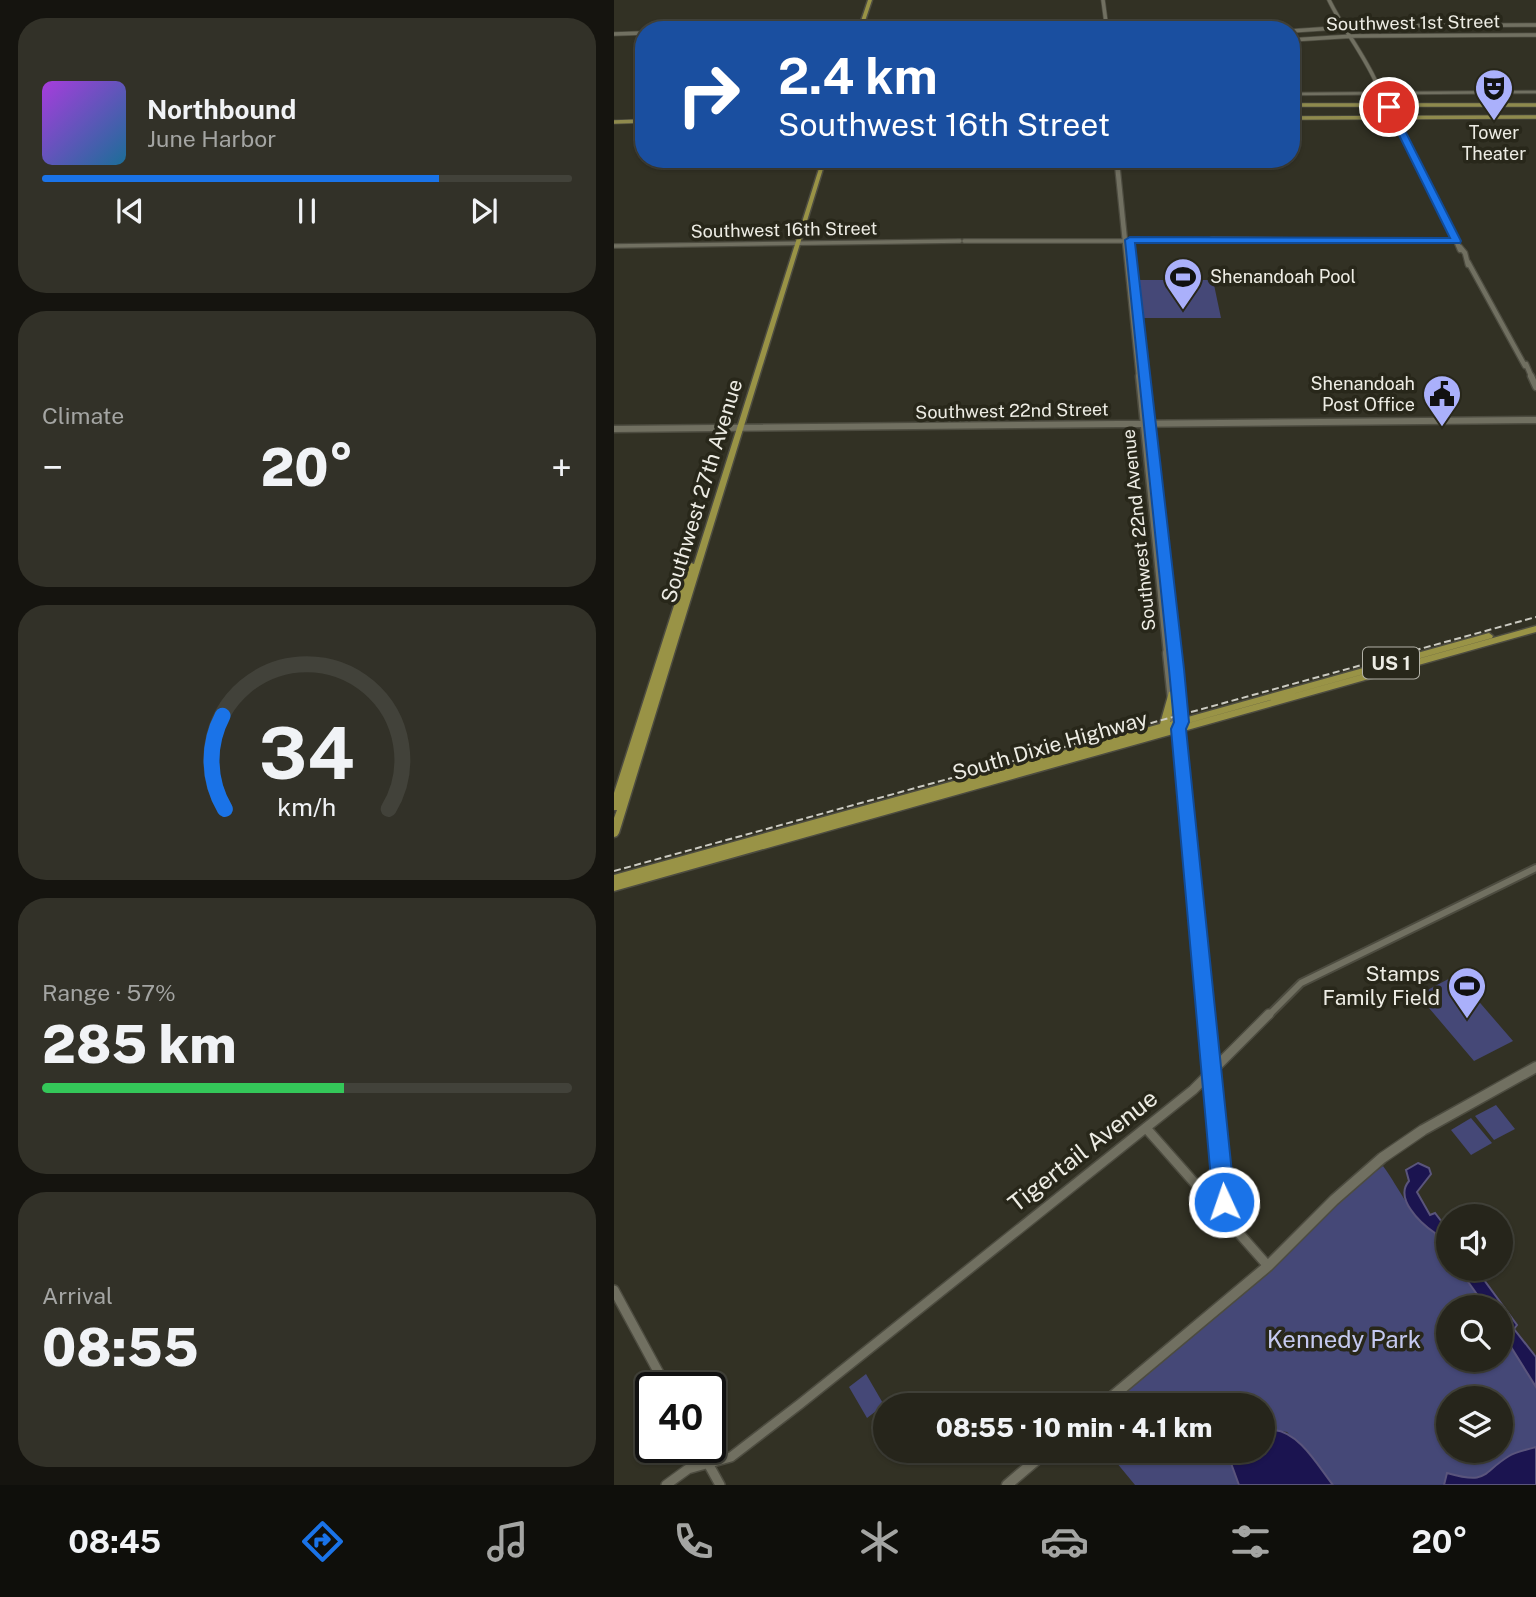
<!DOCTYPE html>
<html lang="en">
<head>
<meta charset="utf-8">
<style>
	:root { --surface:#26251b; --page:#323128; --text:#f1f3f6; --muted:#a4a5a3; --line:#42423a; --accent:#1a73e8 }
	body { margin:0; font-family:"Public Sans",sans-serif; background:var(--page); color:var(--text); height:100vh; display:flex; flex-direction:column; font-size:26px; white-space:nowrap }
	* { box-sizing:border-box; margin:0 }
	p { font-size:23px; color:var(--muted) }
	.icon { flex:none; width:38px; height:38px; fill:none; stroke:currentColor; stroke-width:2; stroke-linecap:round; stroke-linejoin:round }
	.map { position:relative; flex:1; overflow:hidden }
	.drawer { display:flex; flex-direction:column; gap:18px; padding:18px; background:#15140f; width:614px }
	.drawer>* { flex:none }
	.banner { position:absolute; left:21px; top:21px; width:665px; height:147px; border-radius:28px; box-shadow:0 2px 5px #0004,0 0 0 2px var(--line); background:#1a4fa0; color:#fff; overflow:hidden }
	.buttons { position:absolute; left:822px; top:1204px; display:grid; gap:14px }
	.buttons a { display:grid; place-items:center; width:77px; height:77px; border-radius:50%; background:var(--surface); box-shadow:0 2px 5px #0004,0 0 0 2px var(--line); font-size:35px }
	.speed { position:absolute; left:21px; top:1372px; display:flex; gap:14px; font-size:35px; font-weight:700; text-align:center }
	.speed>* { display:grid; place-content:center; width:91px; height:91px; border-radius:50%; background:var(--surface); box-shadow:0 2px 5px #0004,0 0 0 2px var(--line); line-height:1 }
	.speed .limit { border:4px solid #111; border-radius:10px; background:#fff; color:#111 }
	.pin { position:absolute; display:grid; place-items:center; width:60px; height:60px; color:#fff; margin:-30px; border:4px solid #fff; border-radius:50%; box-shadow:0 2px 7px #0007 }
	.me { position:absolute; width:77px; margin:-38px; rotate:357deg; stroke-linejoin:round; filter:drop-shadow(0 0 5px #0008) }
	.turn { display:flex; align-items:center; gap:24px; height:147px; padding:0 28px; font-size:32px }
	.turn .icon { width:91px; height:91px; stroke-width:2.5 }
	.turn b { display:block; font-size:49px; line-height:60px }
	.big { font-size:52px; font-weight:800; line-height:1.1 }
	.drawer .card { flex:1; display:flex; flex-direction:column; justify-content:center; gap:10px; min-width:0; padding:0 24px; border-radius:28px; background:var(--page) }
	.drawer .dial { align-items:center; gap:0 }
	.dial svg { height:182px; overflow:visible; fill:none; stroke:var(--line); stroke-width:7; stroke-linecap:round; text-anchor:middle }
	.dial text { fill:var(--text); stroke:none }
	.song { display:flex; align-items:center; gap:21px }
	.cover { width:84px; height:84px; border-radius:10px; background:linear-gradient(135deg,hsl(280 70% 55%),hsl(200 70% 35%)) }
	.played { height:7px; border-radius:4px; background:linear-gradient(90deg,var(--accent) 75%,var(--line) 75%) }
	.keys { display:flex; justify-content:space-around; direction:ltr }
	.heat { display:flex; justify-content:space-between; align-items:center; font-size:38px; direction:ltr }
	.charge { height:10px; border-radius:5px; background:linear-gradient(90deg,#34c759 57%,var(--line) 0) }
	.trip { position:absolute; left:259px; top:1393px; width:402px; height:70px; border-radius:35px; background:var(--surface); box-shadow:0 2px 5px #0004,0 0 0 2px var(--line); font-weight:800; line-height:70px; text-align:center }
	.dock { display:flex; height:112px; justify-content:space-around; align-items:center; background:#0f0f0b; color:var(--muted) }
	.dock .icon { width:49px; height:49px }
	.dock .on { color:var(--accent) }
	.dock b { font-size:32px; color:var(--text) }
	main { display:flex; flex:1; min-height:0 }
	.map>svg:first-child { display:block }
</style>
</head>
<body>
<main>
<section class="drawer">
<div class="card">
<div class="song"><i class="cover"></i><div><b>Northbound</b><p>June Harbor</p></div></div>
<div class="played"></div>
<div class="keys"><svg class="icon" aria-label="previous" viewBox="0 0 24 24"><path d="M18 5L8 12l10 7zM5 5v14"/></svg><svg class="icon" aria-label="pause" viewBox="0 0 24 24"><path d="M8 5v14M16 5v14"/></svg><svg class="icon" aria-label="next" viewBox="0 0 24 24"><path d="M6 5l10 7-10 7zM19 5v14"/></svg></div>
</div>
<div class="card"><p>Climate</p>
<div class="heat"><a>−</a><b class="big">20°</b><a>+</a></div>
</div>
<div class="card dial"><svg viewBox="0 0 100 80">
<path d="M14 69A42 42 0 1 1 86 69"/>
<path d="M14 69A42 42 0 0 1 13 28" stroke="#1a73e8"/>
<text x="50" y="56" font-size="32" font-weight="700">34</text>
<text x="50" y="72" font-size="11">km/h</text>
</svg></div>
<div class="card"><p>Range · 57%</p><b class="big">285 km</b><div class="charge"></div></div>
<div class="card"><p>Arrival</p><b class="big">08:55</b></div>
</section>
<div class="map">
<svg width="922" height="1485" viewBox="0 0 922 1485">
	<rect width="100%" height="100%" fill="#323124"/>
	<path fill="#454877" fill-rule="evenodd" d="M599 280 607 318H528L524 280Z
		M842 975 899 1041 860 1061 804 995Z
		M882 1105 901 1129 880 1140 861 1116Z
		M857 1118 878 1143 857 1155 837 1130Z
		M769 1166C786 1189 797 1217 821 1233L822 1241 835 1256V1269H845L872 1307H835V1360H887V1331L922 1387V1447L886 1463 878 1474 863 1482H850L833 1474 830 1485H719L673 1432 660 1430 649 1432V1405H497L699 1228 746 1183ZM835 1398H887V1451H835Z
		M252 1374 270 1405 253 1418 235 1387Z
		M493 1451H619L614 1456 625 1485H521Z"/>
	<path fill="#1b1450" stroke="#5a557c" stroke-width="2" d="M804 1163 815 1168 817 1174 803 1192 816 1215 821 1213 834 1230 830 1233 835 1240V1256L822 1241 821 1233C806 1223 780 1198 795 1181L792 1170Z
		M845 1269H862L903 1325 900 1329 922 1357V1387L887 1331V1307H872Z
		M660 1430C685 1432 704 1466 719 1485H625L614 1455 619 1451H649V1432Z
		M922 1447V1485H830L833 1473C875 1485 867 1473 895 1456 903 1451 913 1450 922 1447Z"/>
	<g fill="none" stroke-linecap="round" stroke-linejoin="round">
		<defs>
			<path id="tertiary-far3" d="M677 94 922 92"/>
			<path id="tertiary-far2" d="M598 239 758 241
				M350 241H598
				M763 241H842
				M0 246 346 241"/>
			<path id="tertiary-far1" d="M565 729 593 1016
				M654 1016 687 983 922 868"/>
			<path id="tertiary" d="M593 1014 610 1187 607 1214
				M532 1128 654 1266
				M0 1290 53 1388
				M85 1447 106 1485
				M52 1485 74 1469 117 1457 186 1404 579 1090 655 1014"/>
			<path id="secondary-far4" d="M489 0 493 30
				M715 0C729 29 749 53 762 82
				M677 31 751 26 922 25
				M0 34 30 33
				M677 40 740 36 922 35
				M761 81 803 165
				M503 159 504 165"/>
			<path id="secondary-far3" d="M503 163 525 378
				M802 163 836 227
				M839 233 846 250
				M846 247 851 253 854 265
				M854 262 911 366
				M519 278 530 378
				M912 364 918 378"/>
			<path id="secondary-far2" d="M525 376 553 655
				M530 376 561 655
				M917 376 922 387
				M0 429 922 420"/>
			<path id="secondary-far1" d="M553 653 560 720 564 729
				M560 653 566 725"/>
			<path id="secondary" d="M488 1405 654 1266 720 1200 768 1158 809 1130 922 1067
				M393 1485 433 1451"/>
			<path id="primary" d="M677 105H922
				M677 118 922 117
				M0 122 30 121"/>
			<path id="trunk" d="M254 0H258L248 30H244Z
				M208 159H212L5 833 3 836 0 837V818L3 810H0V793L73 565 77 563 80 564Z
				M922 626V632L0 891V883L550 730 0 883V875L546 724 555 692 558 691 562 694 556 722 875 633 879 636 878 638 553 729Z"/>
		</defs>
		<use href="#tertiary-far3" stroke="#4d4c40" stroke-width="4.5"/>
		<use href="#tertiary-far2" stroke="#4d4c40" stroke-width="6"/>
		<use href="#tertiary-far1" stroke="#4d4c40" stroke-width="10"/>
		<use href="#tertiary" stroke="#4d4c40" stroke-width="12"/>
		<use href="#secondary-far4" stroke="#4d4c40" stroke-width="5"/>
		<use href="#secondary-far3" stroke="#4d4c40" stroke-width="7"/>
		<use href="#secondary-far2" stroke="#4d4c40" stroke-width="9"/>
		<use href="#secondary-far1" stroke="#4d4c40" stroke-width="11"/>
		<use href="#secondary" stroke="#4d4c40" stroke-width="13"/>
		<use href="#primary" stroke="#4d4c40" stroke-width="5"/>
		<use href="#trunk" stroke="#4d4c40" stroke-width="3"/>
		<use href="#tertiary-far3" stroke="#717061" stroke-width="2.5"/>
		<use href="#tertiary-far2" stroke="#717061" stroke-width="3.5"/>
		<use href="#tertiary-far1" stroke="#717061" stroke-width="6"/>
		<use href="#tertiary" stroke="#717061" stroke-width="9"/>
		<use href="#secondary-far4" stroke="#717061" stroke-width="3.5"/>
		<use href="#secondary-far3" stroke="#717061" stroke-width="4.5"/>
		<use href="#secondary-far2" stroke="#717061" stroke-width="6"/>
		<use href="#secondary-far1" stroke="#717061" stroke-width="8"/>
		<use href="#secondary" stroke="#717061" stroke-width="10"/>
		<use href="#primary" stroke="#8f8a4d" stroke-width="3.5"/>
		<use href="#trunk" fill="#999346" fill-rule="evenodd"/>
		<path stroke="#cbcac1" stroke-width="2" stroke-dasharray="7 3.5" stroke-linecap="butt" d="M0 871 922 617"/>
	</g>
	<path fill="#1a73e8" stroke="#114b97" stroke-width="2" d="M775 105 779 107 847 241 846 243H521L570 669 575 722 572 729 621 1202 617 1209 610 1212 602 1209 599 1202 557 729 560 722 555 669 511 240 516 237 836 238 771 107Z"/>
	<defs>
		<symbol id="theatre-pin" viewBox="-11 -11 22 30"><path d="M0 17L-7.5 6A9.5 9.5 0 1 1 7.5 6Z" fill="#aab0fb" stroke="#28271a"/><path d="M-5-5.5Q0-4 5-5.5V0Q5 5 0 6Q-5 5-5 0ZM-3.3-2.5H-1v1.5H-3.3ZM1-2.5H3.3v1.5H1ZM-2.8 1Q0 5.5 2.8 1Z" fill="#111"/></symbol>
		<symbol id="stadium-pin" viewBox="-11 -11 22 30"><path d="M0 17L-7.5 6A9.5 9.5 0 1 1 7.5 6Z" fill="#aab0fb" stroke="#28271a"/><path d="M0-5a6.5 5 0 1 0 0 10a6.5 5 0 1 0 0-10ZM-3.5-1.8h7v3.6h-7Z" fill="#111"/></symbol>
		<symbol id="civic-pin" viewBox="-11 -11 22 30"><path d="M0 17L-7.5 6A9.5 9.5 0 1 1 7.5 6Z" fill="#aab0fb" stroke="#28271a"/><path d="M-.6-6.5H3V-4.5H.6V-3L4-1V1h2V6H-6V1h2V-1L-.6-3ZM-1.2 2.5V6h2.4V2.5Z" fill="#111"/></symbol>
	</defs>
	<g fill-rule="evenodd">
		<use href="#theatre-pin" x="858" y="66" width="44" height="60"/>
		<use href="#stadium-pin" x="547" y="255" width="44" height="60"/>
		<use href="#civic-pin" x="806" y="372" width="44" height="60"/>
		<use href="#stadium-pin" x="831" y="964" width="44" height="60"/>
	</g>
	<g text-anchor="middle" stroke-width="7" stroke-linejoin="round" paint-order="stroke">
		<g font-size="18" fill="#edece4" stroke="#28271a">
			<text transform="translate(799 23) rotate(-1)" y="6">Southwest 1st Street</text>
			<text transform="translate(170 230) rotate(-1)" y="6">Southwest 16th Street</text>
			<text transform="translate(398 411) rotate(-1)" y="6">Southwest 22nd Street</text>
			<text transform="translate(525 530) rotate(-96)" y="6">Southwest 22nd Avenue</text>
		</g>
		<g font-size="18" fill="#edece4" stroke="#28271a">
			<text x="880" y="139">Tower<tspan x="880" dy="21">Theater</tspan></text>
			<text x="596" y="283" text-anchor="start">Shenandoah Pool</text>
			<text x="801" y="390" text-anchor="end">Shenandoah<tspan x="801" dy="21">Post Office</tspan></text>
		</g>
		<rect fill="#28271a" stroke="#b2b1a7" stroke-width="2" x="749" y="647.5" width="56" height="31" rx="5"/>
		<g font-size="19" font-weight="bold" fill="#edece4">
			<text x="777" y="670">US 1</text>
		</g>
		<g font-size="21" fill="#edece4" stroke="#28271a">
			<text transform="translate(88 491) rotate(-73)" y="7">Southwest 27th Avenue</text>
			<text transform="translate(436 746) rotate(-16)" y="7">South Dixie Highway</text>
		</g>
		<g font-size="21" fill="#edece4" stroke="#28271a" text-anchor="end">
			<text x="826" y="981">Stamps<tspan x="826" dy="24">Family Field</tspan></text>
		</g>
		<g font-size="24" fill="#edece4" stroke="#28271a">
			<text transform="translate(469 1151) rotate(-38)" y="8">Tigertail Avenue</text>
		</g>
		<g font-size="24" fill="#c5c9f0" stroke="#28271a">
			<text x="730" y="1348">Kennedy Park</text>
		</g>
	</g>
</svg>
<div class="buttons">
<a><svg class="icon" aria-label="sound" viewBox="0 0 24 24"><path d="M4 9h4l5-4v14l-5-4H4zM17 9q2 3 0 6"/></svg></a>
<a><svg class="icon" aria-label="search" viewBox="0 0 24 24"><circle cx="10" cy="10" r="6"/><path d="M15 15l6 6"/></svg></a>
<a><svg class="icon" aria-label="layers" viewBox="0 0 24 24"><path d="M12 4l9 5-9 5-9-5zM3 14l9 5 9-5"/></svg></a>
</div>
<div class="speed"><div class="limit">40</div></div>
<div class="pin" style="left:775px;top:107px;background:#d93025"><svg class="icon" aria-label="arrive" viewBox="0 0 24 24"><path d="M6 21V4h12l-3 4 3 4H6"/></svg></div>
<svg class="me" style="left:610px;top:1202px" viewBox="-20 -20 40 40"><circle r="17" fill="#1a73e8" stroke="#fff" stroke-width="3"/><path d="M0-11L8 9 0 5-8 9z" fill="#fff"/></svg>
<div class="trip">08:55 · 10 min · 4.1 km</div>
<div class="banner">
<div class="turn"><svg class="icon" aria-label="right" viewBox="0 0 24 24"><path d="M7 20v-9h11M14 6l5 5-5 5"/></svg><div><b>2.4 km</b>Southwest 16th Street</div></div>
</div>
</div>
</main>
<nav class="dock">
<b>08:45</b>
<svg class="icon on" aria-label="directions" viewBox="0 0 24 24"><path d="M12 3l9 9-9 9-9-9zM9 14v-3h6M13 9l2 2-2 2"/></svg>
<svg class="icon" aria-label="music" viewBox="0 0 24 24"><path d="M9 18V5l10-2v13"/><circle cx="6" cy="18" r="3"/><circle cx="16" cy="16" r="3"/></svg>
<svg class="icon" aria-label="phone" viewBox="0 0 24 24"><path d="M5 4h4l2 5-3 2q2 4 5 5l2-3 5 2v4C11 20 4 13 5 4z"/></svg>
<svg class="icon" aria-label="climate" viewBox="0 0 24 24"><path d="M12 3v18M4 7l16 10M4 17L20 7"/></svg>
<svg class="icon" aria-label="car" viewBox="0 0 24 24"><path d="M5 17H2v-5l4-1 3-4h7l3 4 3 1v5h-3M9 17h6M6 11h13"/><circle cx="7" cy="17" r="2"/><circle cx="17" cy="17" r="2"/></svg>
<svg class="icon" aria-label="filters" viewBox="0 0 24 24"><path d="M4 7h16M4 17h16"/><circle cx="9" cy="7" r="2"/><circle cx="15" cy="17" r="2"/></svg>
<b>20°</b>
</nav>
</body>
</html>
